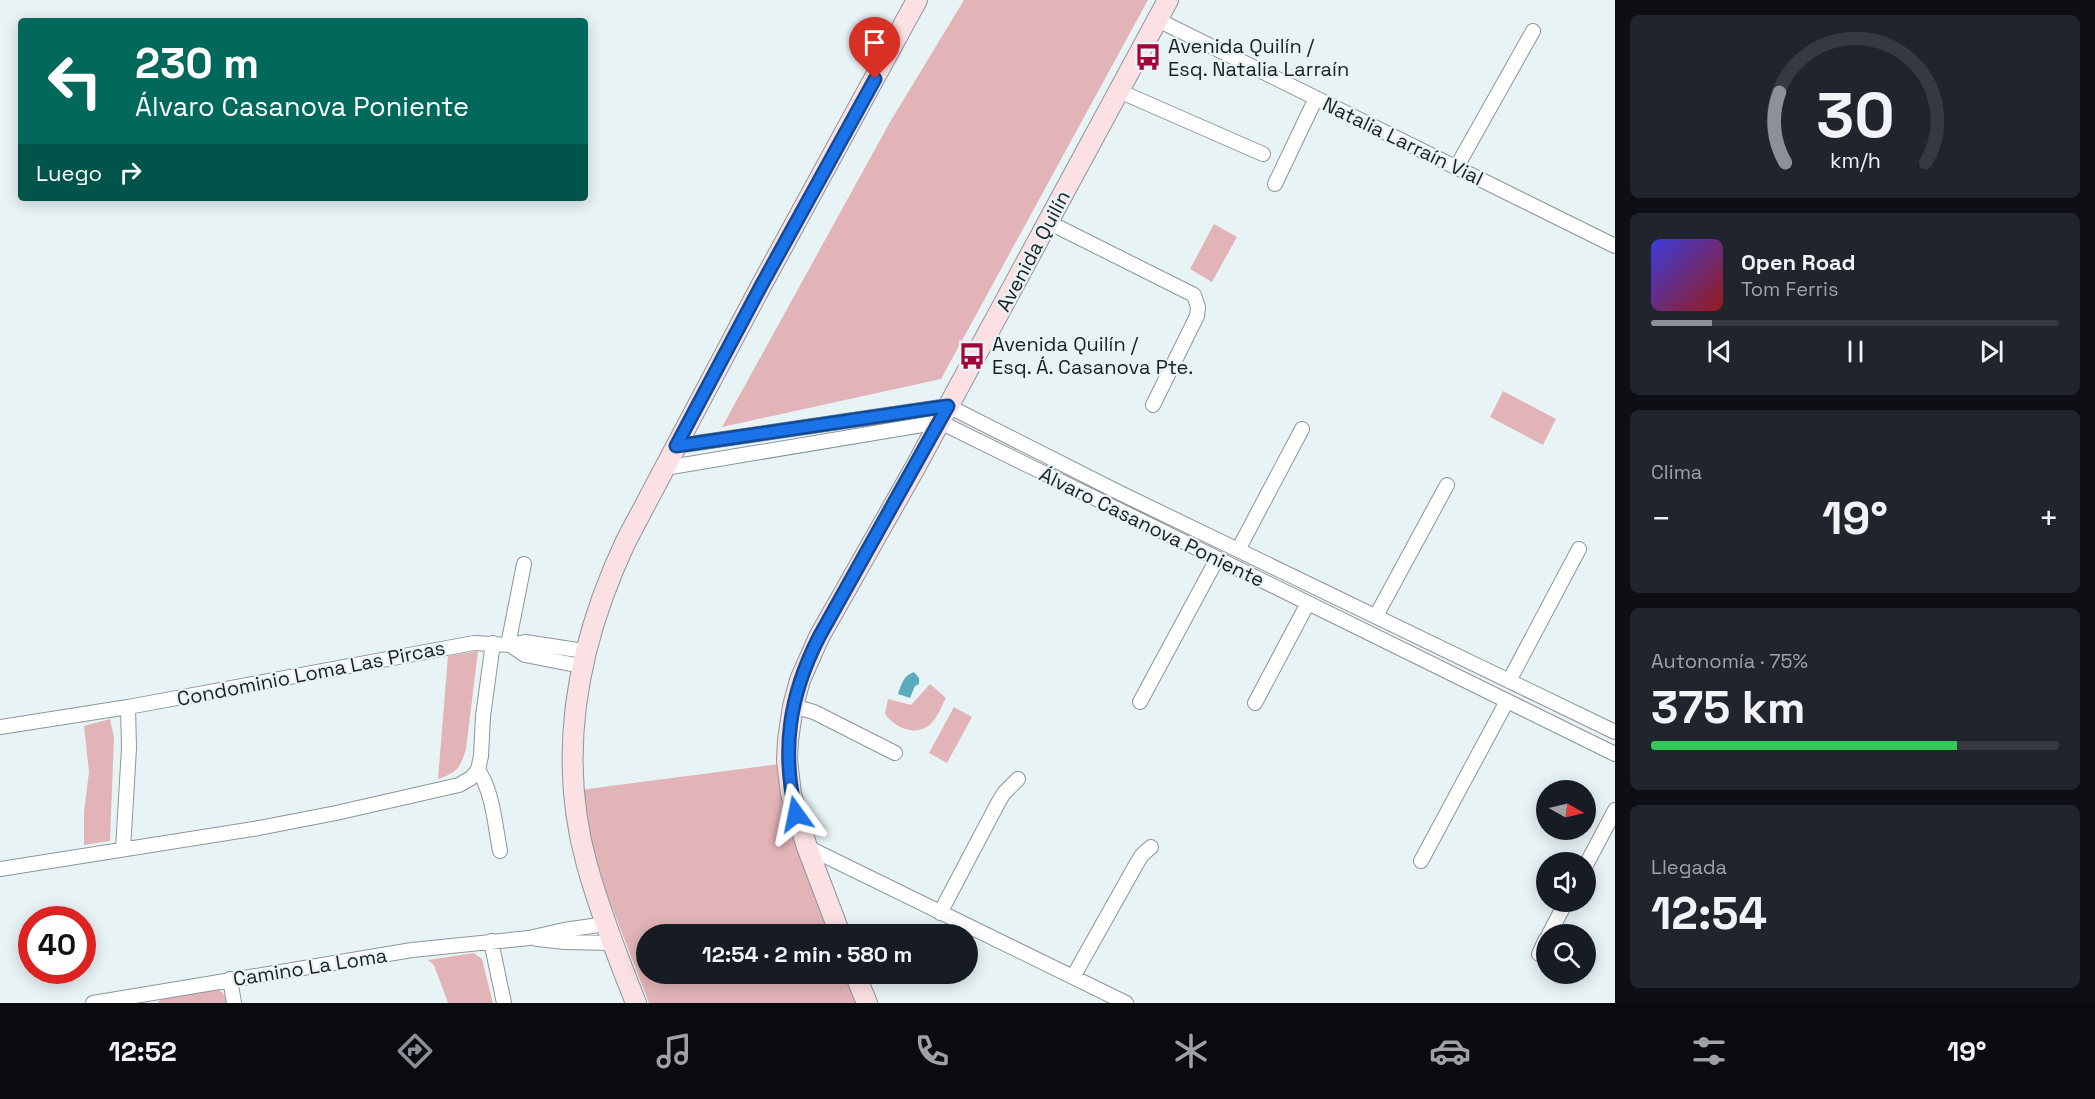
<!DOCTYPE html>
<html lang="es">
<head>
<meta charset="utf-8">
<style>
	:root { --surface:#171b24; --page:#20242c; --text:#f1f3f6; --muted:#9ea1a6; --line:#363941; --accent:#8c9099 }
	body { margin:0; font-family:"Space Grotesk",sans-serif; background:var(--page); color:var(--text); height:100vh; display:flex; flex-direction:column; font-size:22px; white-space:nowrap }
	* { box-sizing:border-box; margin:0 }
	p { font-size:20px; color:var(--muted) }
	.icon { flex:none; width:33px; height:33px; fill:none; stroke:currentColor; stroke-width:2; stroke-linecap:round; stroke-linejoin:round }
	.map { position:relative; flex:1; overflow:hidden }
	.drawer { display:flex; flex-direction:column; gap:15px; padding:15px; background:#0d0f14; width:480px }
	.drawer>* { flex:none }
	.hud { position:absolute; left:18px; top:18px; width:570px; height:183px; border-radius:6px; box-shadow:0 3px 15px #0003; background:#00695c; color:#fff; overflow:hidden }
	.needle { width:39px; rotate:98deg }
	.buttons { position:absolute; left:1536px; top:780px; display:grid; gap:12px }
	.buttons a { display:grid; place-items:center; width:60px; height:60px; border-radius:50%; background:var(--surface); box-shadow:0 3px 15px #0003; font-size:30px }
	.speed { position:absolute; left:18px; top:906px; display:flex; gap:12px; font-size:30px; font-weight:700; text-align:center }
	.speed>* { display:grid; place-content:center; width:78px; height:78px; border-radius:50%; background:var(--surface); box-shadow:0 3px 15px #0003; line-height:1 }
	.speed .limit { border:9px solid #d22; background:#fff; color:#111 }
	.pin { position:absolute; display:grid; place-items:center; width:51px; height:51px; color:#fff; margin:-62px -26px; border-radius:50% 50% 50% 0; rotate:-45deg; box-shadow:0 0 6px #0007 }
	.pin .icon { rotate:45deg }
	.me { position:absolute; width:66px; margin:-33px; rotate:348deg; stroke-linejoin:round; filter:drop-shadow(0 0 4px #0008) }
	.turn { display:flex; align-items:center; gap:21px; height:126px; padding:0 18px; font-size:27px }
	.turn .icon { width:78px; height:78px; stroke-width:2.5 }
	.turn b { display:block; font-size:42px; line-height:51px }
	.then { display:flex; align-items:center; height:57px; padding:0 18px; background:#0003; gap:12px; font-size:22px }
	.big { font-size:45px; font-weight:700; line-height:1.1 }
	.drawer .tile { flex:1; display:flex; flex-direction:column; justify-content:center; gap:9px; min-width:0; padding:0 21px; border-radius:9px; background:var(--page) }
	.drawer .dial { align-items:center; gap:0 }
	.dial svg { height:156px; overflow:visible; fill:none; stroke:var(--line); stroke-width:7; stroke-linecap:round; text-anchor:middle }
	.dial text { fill:var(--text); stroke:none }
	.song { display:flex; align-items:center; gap:18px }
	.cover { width:72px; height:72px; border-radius:9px; background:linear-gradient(135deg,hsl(240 70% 55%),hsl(0 70% 35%)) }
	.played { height:6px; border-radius:3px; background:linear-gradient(90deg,var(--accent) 15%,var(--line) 15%) }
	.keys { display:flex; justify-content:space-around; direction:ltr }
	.heat { display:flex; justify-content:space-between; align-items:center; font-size:33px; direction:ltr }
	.charge { height:9px; border-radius:4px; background:linear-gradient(90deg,#34c759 75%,var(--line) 0) }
	.trip { position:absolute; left:636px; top:924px; width:342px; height:60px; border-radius:30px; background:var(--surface); box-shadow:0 3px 15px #0003; font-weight:700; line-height:60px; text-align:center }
	.tab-bar { display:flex; height:96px; justify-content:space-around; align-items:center; background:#090b0e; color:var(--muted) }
	.tab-bar .icon { width:42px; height:42px }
	.tab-bar .active { color:var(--accent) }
	.tab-bar b { font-size:27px; color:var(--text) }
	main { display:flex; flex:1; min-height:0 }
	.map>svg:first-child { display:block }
</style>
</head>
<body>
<main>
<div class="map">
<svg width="1615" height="1003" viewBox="0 0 1615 1003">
	<rect width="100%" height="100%" fill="#e8f3f6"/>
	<path fill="#e3b4b7" d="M964 0H1148L941 379 722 427 890 122Z
		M1214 224 1237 237 1212 282 1190 269Z
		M1503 391 1556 419 1543 445 1490 417Z
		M478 651 466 749C460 769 457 772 438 779L448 656Z
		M930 684 946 698C942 705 939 714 934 720 920 739 896 729 885 714L888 699 911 705Z
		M954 707 972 717 947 763 929 753Z
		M110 719 114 738 110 841 84 845V812L89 772 84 726Z
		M779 764 834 934H646V974H848L859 1003H649L583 832 572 791Z
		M474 953 482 959 493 1003H448L434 965 428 960Z
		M215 989C222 990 226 995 226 1003H157L162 998Z"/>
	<path fill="#5babbf" d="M914 672 919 678V684L915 686 910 698 898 694C902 683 903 676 914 672Z"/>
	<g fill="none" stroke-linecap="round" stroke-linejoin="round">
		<defs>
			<path id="street" d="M1158 20 1615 246
				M1119 91 1263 154
				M1456 168 1533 31
				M1275 184 1316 98
				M1048 222 1194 295 1198 307 1197 316 1153 405
				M676 446 948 406 1118 492 1615 732
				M665 468 940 422 1615 754
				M1238 550 1302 429
				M1376 616 1447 485
				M508 645 524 564
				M510 645 525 655 581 666
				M1509 681 1579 549
				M1140 702 1217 559
				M1255 703 1308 603
				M793 706 814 712 895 753
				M0 727 128 707 474 643 510 645 525 642 584 651
				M478 770C493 792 495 825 500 851
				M807 847 1126 1003
				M123 849 129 748 128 707
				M1421 861 1507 701
				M1586 865 1615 810
				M0 869 259 828 336 813 459 785 471 778 478 770 481 756 483 716 493 643
				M940 913 998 803 1004 793 1018 779
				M1549 934 1566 902
				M537 939 565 942 613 943
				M491 941 504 1003
				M1539 954 1546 939
				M1073 977 1137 863 1142 855 1151 847
				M230 979 234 1003
				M93 1003 412 950 529 938 564 930 606 924"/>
			<path id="secondary" d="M840 934 807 847 791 794 787 760 788 740 793 706 800 680 819 637 916 466 1168 0
				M855 974 867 1003
				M636 1003C618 958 600 912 587 865 556 754 578 643 626 541L761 286 917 0"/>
		</defs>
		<use href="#street" stroke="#8c9699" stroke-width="16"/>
		<use href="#secondary" stroke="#8c9699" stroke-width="22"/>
		<use href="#street" stroke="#fff" stroke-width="14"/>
		<use href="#secondary" stroke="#fbe1e4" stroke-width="20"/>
	</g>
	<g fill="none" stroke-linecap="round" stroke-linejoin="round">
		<defs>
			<path id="route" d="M796 814C781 750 789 696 819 637L948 406 676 446 761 286 875 79"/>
		</defs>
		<use href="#route" stroke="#114b97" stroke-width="15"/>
		<use href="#route" stroke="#1a73e8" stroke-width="10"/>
	</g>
	<defs>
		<symbol id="bus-bare" viewBox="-9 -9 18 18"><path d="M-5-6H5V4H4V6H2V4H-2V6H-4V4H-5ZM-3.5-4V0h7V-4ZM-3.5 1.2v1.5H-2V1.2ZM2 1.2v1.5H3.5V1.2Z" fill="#a20338" stroke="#e8f3f6" stroke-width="2.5" paint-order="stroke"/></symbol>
	</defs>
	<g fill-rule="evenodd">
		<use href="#bus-bare" x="1129" y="38" width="38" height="38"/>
		<use href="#bus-bare" x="953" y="337" width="38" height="38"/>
	</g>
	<g text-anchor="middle" stroke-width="4.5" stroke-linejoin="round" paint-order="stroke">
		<g font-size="20" fill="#1b1f20" stroke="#e8f3f6" text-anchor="start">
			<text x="1168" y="53">Avenida Quilín /<tspan x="1168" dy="23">Esq. Natalia Larraín</tspan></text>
			<text x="992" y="351">Avenida Quilín /<tspan x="992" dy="23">Esq. Á. Casanova Pte.</tspan></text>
		</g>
		<g font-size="20" fill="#1b1f20" stroke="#e8f3f6">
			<text transform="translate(1403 141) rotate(26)" y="7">Natalia Larraín Vial</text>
			<text transform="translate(1033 251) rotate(-62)" y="7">Avenida Quilín</text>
			<text transform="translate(1152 527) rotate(26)" y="7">Álvaro Casanova Poniente</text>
			<text transform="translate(311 673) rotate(-11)" y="7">Condominio Loma Las Pircas</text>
			<text transform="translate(310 967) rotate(-9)" y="7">Camino La Loma</text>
		</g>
	</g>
</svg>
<div class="buttons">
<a><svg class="needle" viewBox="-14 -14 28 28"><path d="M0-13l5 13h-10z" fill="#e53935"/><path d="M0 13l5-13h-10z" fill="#9ea1a6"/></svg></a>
<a><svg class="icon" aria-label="sound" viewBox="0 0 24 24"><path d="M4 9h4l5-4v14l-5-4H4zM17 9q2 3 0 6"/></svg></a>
<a><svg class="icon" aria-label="search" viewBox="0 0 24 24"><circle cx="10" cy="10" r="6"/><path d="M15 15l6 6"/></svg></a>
</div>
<div class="speed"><div class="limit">40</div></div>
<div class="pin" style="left:875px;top:79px;background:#d93025"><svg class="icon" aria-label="arrive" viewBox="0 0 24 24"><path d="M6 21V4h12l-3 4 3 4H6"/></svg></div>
<svg class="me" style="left:796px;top:814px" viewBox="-20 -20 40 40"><path d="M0-17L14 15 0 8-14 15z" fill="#1a73e8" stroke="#fff" stroke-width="4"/></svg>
<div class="trip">12:54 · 2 min · 580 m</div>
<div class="hud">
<div class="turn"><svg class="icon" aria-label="left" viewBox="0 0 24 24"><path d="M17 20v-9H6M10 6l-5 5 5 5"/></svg><div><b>230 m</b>Álvaro Casanova Poniente</div></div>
<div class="then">Luego<svg class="icon" aria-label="right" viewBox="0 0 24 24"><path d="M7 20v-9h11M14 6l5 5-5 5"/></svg></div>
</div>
</div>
<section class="drawer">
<div class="tile dial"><svg viewBox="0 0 100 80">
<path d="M14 69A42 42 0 1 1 86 69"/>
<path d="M14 69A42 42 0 0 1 11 33" stroke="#8c9099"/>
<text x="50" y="56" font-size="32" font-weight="700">30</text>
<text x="50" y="72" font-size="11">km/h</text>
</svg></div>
<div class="tile">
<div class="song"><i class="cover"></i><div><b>Open Road</b><p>Tom Ferris</p></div></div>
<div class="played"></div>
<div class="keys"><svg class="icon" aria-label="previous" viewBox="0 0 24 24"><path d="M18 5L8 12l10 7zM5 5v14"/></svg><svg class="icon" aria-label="pause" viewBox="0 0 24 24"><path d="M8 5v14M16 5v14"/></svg><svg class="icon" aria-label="next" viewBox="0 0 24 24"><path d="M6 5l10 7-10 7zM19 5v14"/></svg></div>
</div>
<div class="tile"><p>Clima</p>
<div class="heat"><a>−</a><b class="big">19°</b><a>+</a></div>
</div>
<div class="tile"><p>Autonomía · 75%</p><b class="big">375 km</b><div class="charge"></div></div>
<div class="tile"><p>Llegada</p><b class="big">12:54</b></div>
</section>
</main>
<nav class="tab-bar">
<b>12:52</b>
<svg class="icon active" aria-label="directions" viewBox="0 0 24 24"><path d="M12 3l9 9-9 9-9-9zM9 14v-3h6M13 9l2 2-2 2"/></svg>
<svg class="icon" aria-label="music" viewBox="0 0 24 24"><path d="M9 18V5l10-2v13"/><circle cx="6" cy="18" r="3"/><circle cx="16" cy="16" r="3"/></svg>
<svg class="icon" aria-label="phone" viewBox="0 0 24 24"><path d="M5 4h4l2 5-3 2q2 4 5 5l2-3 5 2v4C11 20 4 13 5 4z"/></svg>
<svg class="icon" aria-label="climate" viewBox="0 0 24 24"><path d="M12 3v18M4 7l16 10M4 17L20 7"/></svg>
<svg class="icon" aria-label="car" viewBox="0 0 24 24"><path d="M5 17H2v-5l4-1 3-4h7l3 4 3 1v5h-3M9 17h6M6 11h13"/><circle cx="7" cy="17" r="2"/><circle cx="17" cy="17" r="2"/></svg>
<svg class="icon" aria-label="filters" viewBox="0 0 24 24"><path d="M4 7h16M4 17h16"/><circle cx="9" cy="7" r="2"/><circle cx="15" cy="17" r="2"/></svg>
<b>19°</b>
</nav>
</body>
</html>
